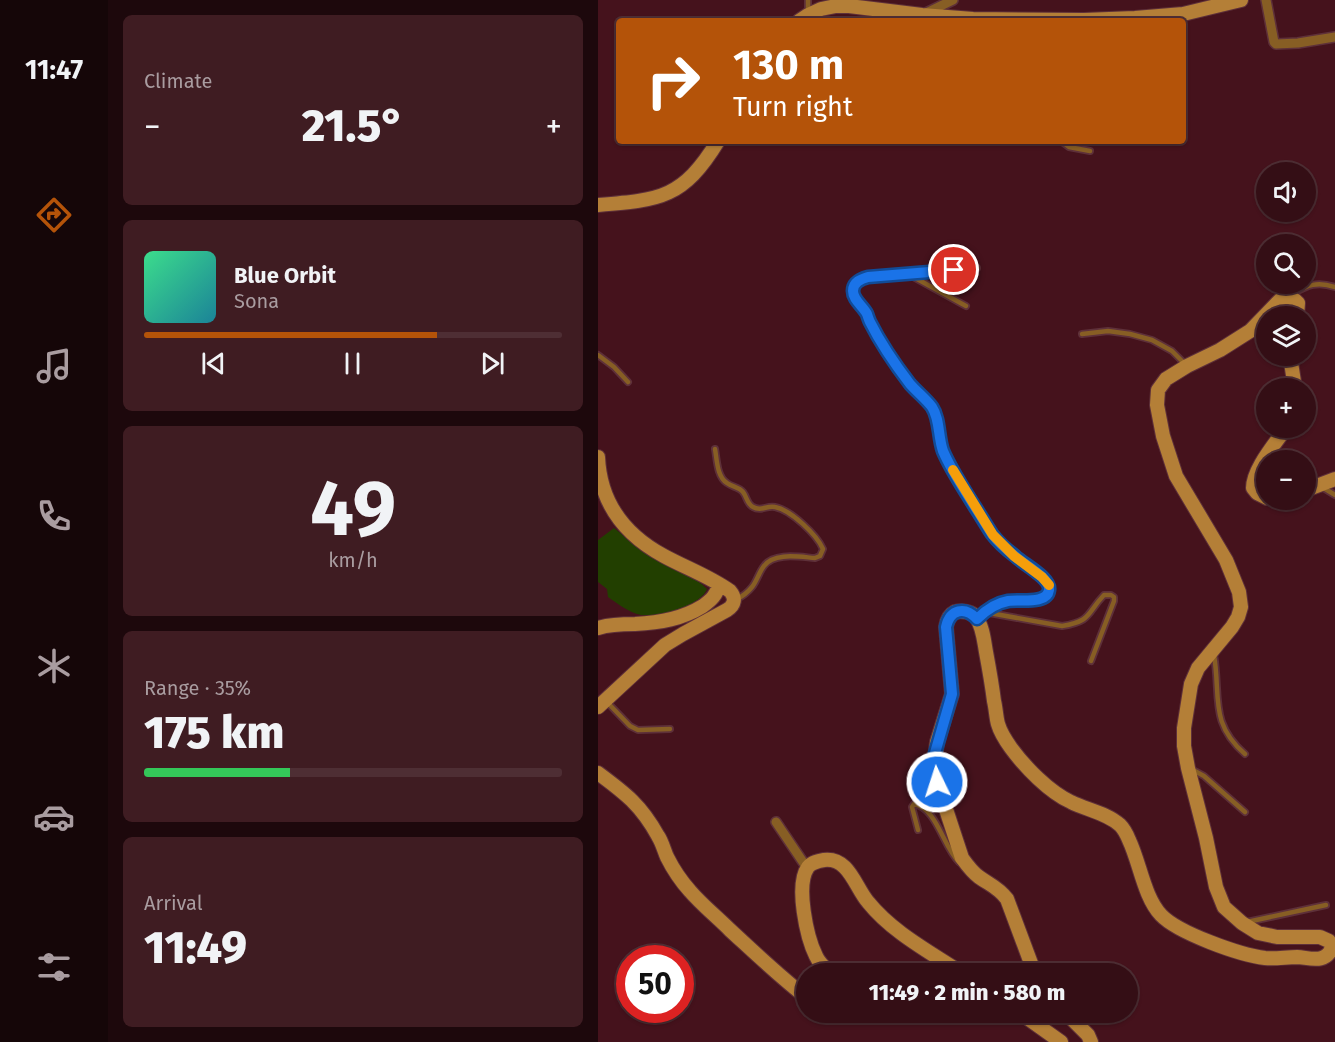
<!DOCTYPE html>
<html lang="en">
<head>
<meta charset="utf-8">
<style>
	:root { --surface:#340e15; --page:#3f1c22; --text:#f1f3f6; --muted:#a99ca0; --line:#4e2e34; --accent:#b45309 }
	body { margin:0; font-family:"Fira Sans",sans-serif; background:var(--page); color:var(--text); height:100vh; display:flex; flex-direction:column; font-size:22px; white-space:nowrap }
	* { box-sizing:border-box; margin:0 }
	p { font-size:20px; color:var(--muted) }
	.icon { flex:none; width:33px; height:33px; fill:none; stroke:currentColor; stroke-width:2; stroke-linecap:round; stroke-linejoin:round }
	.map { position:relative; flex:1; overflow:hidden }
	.drawer { display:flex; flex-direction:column; gap:15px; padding:15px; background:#1d080c; width:490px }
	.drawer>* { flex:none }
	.guide { position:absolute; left:18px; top:18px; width:570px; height:126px; border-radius:6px; box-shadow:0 2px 4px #0004,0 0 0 2px var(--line); background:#b45309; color:#fff; overflow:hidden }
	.buttons { position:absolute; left:658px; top:162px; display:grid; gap:12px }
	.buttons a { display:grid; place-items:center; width:60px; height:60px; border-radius:50%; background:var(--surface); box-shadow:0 2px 4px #0004,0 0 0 2px var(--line); font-size:30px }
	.speed { position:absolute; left:18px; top:945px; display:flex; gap:12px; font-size:30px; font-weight:700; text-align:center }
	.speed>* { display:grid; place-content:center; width:78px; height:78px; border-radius:50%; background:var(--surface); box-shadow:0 2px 4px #0004,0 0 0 2px var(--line); line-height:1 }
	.speed .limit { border:9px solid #d22; background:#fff; color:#111 }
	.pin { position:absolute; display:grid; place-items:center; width:51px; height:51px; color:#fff; margin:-26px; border:3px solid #fff; border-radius:50%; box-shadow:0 2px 6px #0007 }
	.me { position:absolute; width:66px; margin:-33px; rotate:356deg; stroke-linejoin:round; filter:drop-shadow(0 0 4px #0008) }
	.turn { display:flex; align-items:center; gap:21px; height:126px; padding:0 18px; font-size:27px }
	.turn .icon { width:78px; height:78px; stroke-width:2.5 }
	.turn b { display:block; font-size:42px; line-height:51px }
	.big { font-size:45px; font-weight:800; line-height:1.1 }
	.drawer .tile { flex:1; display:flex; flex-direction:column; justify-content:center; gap:9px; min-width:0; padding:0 21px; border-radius:9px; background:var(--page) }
	.drawer .dial { align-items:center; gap:0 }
	.dial b { font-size:78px; line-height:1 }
	.song { display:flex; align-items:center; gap:18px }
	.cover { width:72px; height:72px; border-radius:9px; background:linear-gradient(135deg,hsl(150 70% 55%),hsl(190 70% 35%)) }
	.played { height:6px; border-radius:3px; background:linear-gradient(90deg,var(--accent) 70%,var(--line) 70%) }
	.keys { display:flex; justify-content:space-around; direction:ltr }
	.heat { display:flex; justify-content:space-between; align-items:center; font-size:33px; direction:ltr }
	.charge { height:9px; border-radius:4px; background:linear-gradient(90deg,#34c759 35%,var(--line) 0) }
	.trip { position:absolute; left:198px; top:963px; width:342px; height:60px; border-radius:30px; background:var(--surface); box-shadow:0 2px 4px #0004,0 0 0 2px var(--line); font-weight:800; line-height:60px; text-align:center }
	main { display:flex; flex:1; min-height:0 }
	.tab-bar { display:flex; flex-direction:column; width:108px; justify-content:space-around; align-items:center; background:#150608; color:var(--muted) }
	.tab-bar .icon { width:42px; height:42px }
	.tab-bar .active { color:var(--accent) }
	.tab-bar b { font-size:27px; color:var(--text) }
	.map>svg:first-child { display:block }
</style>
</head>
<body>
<main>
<nav class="tab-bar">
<b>11:47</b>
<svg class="icon active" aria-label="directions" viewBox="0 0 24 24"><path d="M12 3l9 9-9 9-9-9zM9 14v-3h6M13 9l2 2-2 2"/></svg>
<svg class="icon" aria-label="music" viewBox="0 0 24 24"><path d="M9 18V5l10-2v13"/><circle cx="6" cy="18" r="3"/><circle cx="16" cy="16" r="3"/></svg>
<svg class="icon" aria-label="phone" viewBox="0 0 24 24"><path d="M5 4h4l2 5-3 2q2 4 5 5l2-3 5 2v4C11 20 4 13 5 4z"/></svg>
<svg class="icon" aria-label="climate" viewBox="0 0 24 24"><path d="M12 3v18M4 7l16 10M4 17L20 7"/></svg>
<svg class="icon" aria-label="car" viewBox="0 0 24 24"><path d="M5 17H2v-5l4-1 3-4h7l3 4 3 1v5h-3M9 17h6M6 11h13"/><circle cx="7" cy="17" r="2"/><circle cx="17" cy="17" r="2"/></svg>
<svg class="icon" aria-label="filters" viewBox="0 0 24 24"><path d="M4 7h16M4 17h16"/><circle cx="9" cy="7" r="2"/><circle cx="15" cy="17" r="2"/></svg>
</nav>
<section class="drawer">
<div class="tile"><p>Climate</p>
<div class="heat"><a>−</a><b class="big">21.5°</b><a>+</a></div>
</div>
<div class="tile">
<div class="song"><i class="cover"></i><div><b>Blue Orbit</b><p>Sona</p></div></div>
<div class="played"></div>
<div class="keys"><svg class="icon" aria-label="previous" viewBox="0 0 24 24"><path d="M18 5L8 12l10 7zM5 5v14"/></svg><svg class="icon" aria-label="pause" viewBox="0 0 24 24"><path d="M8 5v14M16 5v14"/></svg><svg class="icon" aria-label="next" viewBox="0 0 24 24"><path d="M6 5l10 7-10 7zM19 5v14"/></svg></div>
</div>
<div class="tile dial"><b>49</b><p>km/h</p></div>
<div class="tile"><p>Range · 35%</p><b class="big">175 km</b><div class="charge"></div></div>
<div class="tile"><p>Arrival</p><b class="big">11:49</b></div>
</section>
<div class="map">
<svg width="737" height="1042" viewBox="0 0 737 1042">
	<rect width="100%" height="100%" fill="#45121c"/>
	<path fill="#223f00" d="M16 528C31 540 46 552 63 562 78 570 97 576 109 589 104 603 71 615 57 616 53 616 47 615 43 615 30 612 20 604 10 597L9 589 0 582V540Z"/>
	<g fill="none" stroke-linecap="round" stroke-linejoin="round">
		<defs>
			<path id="lane" d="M210 12V0
				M463 141 471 147 492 151
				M379 268 270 277 261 280 256 285 255 292 259 301 269 313 272 322 289 350 312 383 334 407 338 416 341 439 346 453 365 488 395 535 416 556 444 577 450 584 451 590 448 597 443 600 409 601 396 605 386 612 381 617
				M310 274 368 306
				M694 294C710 285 719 281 737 287
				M484 334 510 331 532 334 554 340 574 351 587 364
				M0 355 16 367 30 382
				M117 449C119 460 119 477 129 483 134 487 141 487 145 492 149 497 149 504 155 507 163 512 169 505 177 507 193 510 219 535 225 549L222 556 217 558C202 557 176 552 166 566 161 572 159 581 154 587 150 592 145 596 139 599
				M724 487 737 495
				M386 612 464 626C494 621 488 614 506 595H513L516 597V601L493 661
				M616 655C623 696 611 723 647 754
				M8 701 32 726 40 730 72 729
				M593 769 606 776 647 812
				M320 830 314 807 316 804C339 808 345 847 361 862
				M649 922 728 905"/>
			<path id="street" d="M668 0 676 42 678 44 700 43 737 37
				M326 14 355 0
				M178 822 209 868"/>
			<path id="secondary" d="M201 21 210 15 223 9 238 6H251L324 15 375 19 486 20 537 18 585 14 643 0
				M0 205C63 200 85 198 120 141
				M692 356 697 388
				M0 457C2 503 27 535 66 556 88 568 111 576 132 591 138 598 137 605 129 610L85 634 67 645 0 707
				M708 490 737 479
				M669 498 659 493 655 488C655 469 677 444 688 428
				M0 628C12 624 25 624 37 624 62 623 84 619 105 606 113 600 119 595 121 584
				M0 773C27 793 43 805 60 836 64 842 66 850 69 857 75 869 83 881 92 891 104 905 119 917 132 930 157 953 181 976 208 997
				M233 974C228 969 221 963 218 956 209 938 197 885 210 867 214 862 220 861 226 860 251 857 257 887 270 902 295 933 332 952 365 974
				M437 974 409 899C400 887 392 885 381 877 374 872 369 865 364 858L339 782 336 767 339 742 354 694 348 627C349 620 351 615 357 612 364 610 374 612 378 617 385 627 386 641 388 652 391 668 394 685 396 701 398 709 398 717 400 724 402 731 408 741 413 748 427 767 451 792 473 802 489 810 509 813 522 825 526 829 529 835 531 840 542 863 546 897 563 915 580 933 642 955 667 958 678 959 688 957 699 957 713 958 727 964 734 948L731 941 722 937H679L660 933 644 923 626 907 618 887 608 838 590 768 586 746V728L593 684 600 668 634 627 640 617 643 607 641 592 628 560 578 476 565 436 559 405 560 390 568 379 589 366 622 350 652 331 683 299C690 296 695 297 700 303L699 316
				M421 1012 463 1042
				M467 1012 490 1035 493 1042"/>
		</defs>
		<use href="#lane" stroke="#5e3039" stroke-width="8"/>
		<use href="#street" stroke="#5e3039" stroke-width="12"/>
		<use href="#secondary" stroke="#5e3039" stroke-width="16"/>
		<use href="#lane" stroke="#875e24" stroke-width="4.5"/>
		<use href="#street" stroke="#875e24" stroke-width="9"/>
		<use href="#secondary" stroke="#b47f37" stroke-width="14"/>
	</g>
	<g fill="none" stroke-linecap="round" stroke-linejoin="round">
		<defs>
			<path id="route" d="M339 782 336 766 337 753 354 694 348 627C352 609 367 606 379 619 388 610 398 603 410 601 421 599 449 605 451 590 453 578 425 564 417 556 409 550 400 542 394 534 388 525 383 516 377 507 366 489 353 470 345 451 340 437 342 419 334 407 328 399 319 392 312 384 299 367 282 342 272 322 271 320 270 317 269 314 265 306 255 300 255 291 255 282 263 279 270 277L356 270"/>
		</defs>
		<use href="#route" stroke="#114b97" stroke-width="15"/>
		<use href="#route" stroke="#1a73e8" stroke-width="10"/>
		<path stroke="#f59e0b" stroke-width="10" d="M355 470 395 535 416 556 444 577 451 585"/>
	</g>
</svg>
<div class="buttons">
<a><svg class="icon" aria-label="sound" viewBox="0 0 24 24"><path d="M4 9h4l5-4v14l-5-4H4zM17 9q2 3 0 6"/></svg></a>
<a><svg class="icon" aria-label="search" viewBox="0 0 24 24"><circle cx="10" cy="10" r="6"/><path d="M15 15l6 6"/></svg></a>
<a><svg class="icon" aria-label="layers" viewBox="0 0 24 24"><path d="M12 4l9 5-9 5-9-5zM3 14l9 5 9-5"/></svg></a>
<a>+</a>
<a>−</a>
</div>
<div class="speed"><div class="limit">50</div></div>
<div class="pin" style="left:356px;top:270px;background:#d93025"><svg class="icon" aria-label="arrive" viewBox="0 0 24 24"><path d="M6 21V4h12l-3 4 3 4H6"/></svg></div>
<svg class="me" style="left:339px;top:782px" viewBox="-20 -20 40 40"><circle r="17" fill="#1a73e8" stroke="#fff" stroke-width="3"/><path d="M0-11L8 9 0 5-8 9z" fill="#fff"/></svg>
<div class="trip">11:49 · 2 min · 580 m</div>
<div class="guide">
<div class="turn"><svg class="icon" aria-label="right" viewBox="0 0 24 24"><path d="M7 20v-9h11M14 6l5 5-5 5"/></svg><div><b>130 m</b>Turn right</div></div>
</div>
</div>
</main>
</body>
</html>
